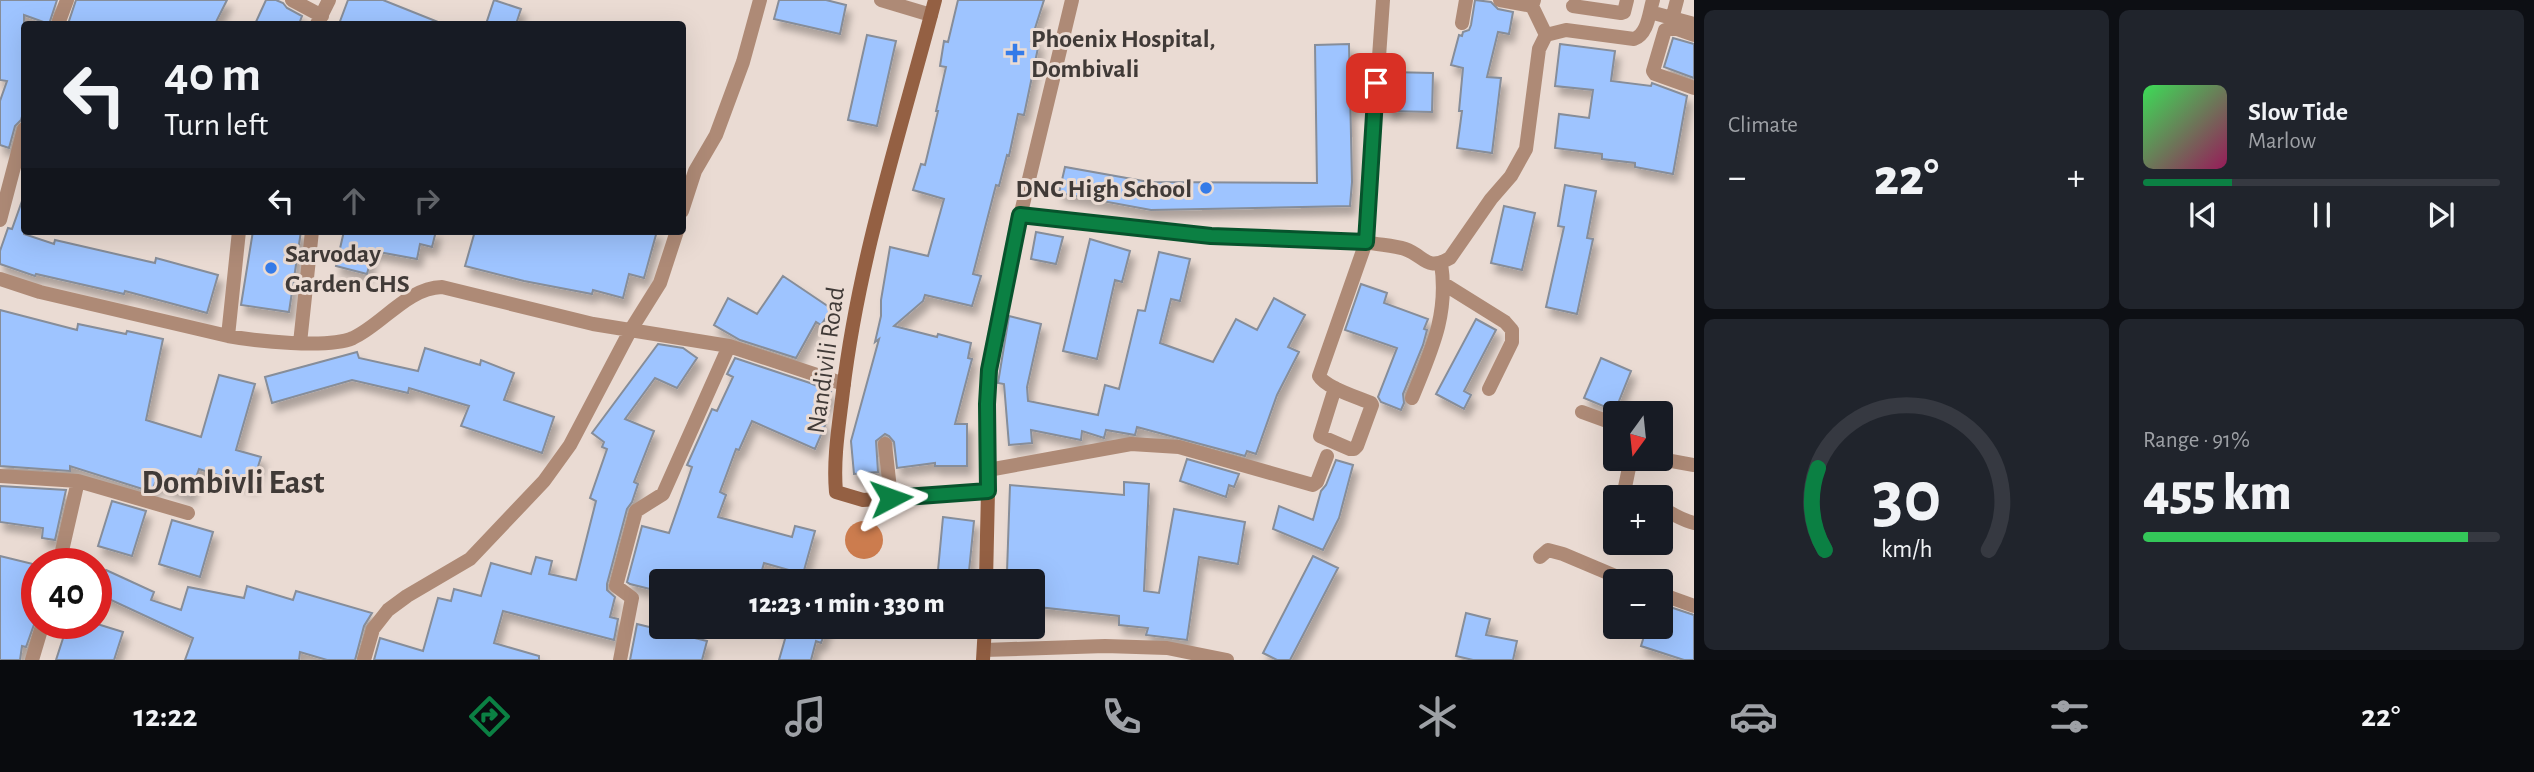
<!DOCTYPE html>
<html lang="en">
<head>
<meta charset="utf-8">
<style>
	:root { --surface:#171b24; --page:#20242c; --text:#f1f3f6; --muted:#9ea1a6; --line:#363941; --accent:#0b8043 }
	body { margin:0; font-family:"Alegreya Sans",sans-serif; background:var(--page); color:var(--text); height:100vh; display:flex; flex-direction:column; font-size:26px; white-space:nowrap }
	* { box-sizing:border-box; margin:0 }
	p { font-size:23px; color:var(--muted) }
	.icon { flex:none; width:38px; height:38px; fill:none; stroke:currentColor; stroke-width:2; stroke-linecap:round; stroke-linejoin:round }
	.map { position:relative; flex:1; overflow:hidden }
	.sheet { display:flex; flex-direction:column; gap:10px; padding:10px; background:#0d0f14; width:840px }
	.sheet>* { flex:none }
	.top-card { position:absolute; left:21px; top:21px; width:665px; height:214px; border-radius:7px; box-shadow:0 7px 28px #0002; background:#171b24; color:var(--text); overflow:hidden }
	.needle { width:46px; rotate:195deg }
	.controls { position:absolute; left:1603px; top:401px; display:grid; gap:14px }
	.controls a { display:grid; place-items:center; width:70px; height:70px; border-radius:7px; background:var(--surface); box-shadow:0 7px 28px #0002; font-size:35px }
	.speed { position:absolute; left:21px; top:548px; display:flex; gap:14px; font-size:35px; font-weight:700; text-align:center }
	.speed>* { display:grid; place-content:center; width:91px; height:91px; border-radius:50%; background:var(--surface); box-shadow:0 7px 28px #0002; line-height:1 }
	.speed .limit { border:10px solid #d22; background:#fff; color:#111 }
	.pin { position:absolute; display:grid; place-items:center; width:60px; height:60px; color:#fff; margin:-30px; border-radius:14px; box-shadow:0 4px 10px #0006 }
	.me { position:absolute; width:77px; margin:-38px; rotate:86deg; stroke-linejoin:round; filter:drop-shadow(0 0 5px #0008) }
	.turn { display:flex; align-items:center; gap:24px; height:147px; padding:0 28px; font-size:32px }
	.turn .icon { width:91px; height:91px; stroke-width:2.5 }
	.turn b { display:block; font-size:49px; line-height:60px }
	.lanes { display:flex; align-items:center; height:66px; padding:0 28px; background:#0003; justify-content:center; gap:35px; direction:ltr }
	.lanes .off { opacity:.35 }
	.big { font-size:52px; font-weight:800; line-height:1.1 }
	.sheet .tile { flex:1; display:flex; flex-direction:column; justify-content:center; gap:10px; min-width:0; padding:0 24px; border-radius:10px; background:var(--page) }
	.sheet .dial { align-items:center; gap:0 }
	.dial svg { height:182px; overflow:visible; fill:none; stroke:var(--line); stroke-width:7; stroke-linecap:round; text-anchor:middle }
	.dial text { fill:var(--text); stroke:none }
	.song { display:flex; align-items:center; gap:21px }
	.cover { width:84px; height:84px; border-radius:10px; background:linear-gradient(135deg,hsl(130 70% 55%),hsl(330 70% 35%)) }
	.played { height:7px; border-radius:4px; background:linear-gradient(90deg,var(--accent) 25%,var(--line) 25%) }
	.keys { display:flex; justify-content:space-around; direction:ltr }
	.heat { display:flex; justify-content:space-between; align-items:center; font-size:38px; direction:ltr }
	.charge { height:10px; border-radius:5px; background:linear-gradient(90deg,#34c759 91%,var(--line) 0) }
	.sheet .tiles { flex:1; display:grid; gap:10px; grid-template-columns:repeat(2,1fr) }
	.trip { position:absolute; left:649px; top:569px; width:396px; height:70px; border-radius:7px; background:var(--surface); box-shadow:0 7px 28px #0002; font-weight:800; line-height:70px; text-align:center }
	.menu { display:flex; height:112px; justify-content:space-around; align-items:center; background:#090b0e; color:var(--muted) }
	.menu .icon { width:49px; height:49px }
	.menu .on { color:var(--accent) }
	.menu b { font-size:32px; color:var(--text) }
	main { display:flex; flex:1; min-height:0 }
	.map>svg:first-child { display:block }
</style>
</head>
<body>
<main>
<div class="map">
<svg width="1694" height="660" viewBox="0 0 1694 660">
	<defs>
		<filter id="shadow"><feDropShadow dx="4.5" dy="8" stdDeviation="3.5" flood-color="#0004"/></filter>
	</defs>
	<rect width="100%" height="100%" fill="#eadbd3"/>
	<path fill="#cc7c4e" d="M845 540a19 19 0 1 1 38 0a19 19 0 1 1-38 0Z"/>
	<path fill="#9ec4ff" stroke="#868d99" stroke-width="2" filter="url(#shadow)" d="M0 0H57L49 24 24 15V109L21 120 15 126 9 148 0 145V101L7 81 0 80Z
		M76 0H227L215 24H68Z
		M266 0H276L283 3 287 8 302 16 299 24H255Z
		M348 0H383L443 24H339Z
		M494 0 521 9 516 24H486Z
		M779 0H826L846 5 840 34 774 19Z
		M958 0H1044L1031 41 1039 43 1024 115 1018 114 1009 156 1007 155 999 186 996 185 973 274 981 276 972 306 925 295 923 301 894 326 937 337 938 334 971 343 968 358 972 359 955 424H967V466H935V463L897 468 894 442 889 436 885 434 876 441 878 472 854 474 851 441 879 339 875 342 881 316V300L890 247 928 256 944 199 913 190 921 164 925 165 938 111H936L946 67 940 66 944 41 948 42Z
		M1475 0 1491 2 1498 9 1513 12 1509 34 1498 32 1487 77 1501 78 1492 153 1457 148 1462 111H1459L1463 68 1451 65 1459 35 1462 36 1463 32 1469 30 1471 25Z
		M867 35 896 41 877 126 848 120Z
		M1673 38 1694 44V78L1664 67Z
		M1349 44 1352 182 1350 206 1151 210 1059 193 1065 167 1149 182 1317 183 1315 45Z
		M1560 44 1615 51 1611 81 1651 86 1652 83 1687 96 1673 174 1635 167V163L1602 159V154L1555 148 1559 114 1589 118 1593 90 1555 86Z
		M1389 72 1433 73 1432 112 1388 111Z
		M1565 185 1596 191 1587 238 1593 239 1577 314 1546 307 1564 227 1558 226Z
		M22 201H24V234L54 244 55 240 155 263 156 258 218 275 207 313 125 291 124 294 36 274 35 276 0 264V251L8 228 12 229Z
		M1504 206 1535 213 1522 270 1491 263Z
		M253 231H301L289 312 241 305Z
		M344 231H436L432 247 420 244 417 259 373 251 367 274 336 266Z
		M475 231H657L644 278 629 274 623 298 593 290 592 294 524 281 465 266Z
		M1036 232 1063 237 1056 264 1031 259Z
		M1090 239 1130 251 1122 282 1115 280 1097 359 1063 351Z
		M1159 252 1190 259 1180 301 1171 299 1160 343 1213 362 1236 319 1257 330 1274 298 1305 315 1288 347 1299 352 1277 395 1256 454 1247 451 1245 456 1137 427 1135 435 1106 430 1104 438 1082 431 1081 440 1031 430 1032 443 1009 445 1004 384 998 383 1009 316 1041 324 1027 387 1028 401 1098 415 1105 385 1119 389 1138 310 1145 311Z
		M783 276 832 309 821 325 816 322 796 358 740 340 714 325 728 298 757 314Z
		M1361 284 1387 293 1384 303 1428 319 1424 329 1427 330 1423 345 1403 394 1404 403 1401 410 1381 402 1378 397 1397 348 1345 330Z
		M0 310 77 330 78 324 126 334 127 331 163 339 146 420 201 437 219 375 255 384 236 450 261 457 252 486 199 469 190 495 155 483 152 492 70 466V471L0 466Z
		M1476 319 1496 330 1464 391 1471 395 1464 409 1436 394Z
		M658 344 683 348 697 358 677 388 655 378 625 419 654 431 634 482 638 484 632 502 627 509 607 584V590L615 597 610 617 618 619 614 640 503 611 494 643 539 656V660H374L380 638 423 651 438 598 451 601 454 589 481 596 491 563 531 574 536 557 552 561 549 574 576 580 596 501 590 498 607 449 602 447 604 442 592 433Z
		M425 348 480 365 481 360 514 373 504 400 554 417 542 453 461 426 469 406 409 388 408 393 352 380 272 403 265 377 357 352 359 358 418 371Z
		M735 358 810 383 831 392 818 420 826 423 815 449 752 421 739 450 736 449 720 492 726 495 718 517 792 537 795 526 815 531 803 574 764 563 759 581H662V592L630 584 627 582 642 526 669 533 692 467 687 465 712 409 717 411 733 377 727 374Z
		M1601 358 1631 371 1615 411 1584 398Z
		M1187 459 1239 474 1234 487 1229 485 1226 497 1180 481Z
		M1336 460 1353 465 1339 518 1323 550 1273 529 1279 506 1313 520 1321 491 1326 485Z
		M1124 482 1149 484 1144 591 1159 593 1174 509 1245 522 1238 564 1199 557 1187 640 1146 635 1148 628 1119 625V616L1038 607 1041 573 1007 572 1010 485 1124 495Z
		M0 486 66 490 55 540 42 538 43 528 0 522Z
		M112 501 146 511 132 556 98 546Z
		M943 517 974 521 968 581H937Z
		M172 520 213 532 200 577 159 564Z
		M0 556 37 565V616L26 647 22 646 20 660H0Z
		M1313 556 1338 568 1290 660H1277L1263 653Z
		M106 570 154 592 151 600 181 610 188 587 244 598 247 586 293 600 296 591 372 613 364 626 355 660H327L300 652 299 660H185L193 638 96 593Z
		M1661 604 1694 615V660H1684L1641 646 1647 626H1661Z
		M1466 613 1490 619 1486 635 1517 641 1513 660H1473L1456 656Z
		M68 623H94L123 632 114 660H56Z
		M637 624 707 641 702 660H630Z
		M780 626H827L821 643 816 641 811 660H779L787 632 779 629Z"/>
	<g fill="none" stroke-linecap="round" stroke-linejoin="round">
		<path stroke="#ae8a76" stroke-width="14" d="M292 0 322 16
			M881 0 931 15
			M1500 0 1532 6
			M1534 0 1532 6 1546 35
			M1573 6 1621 13 1624 12 1627 0
			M1650 12 1694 24
			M1672 19 1677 0
			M1462 23 1466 0
			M58 24 67 0
			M317 24 329 0
			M1694 35 1674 28 1665 30 1653 71 1655 74 1694 88
			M682 211 695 171 716 135 743 62 760 0
			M1020 215 1211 236 1366 242 1383 0
			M0 220 24 129
			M0 279 40 292 228 336C255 341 328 349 353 338 383 324 407 288 442 287L593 324 729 346
			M1444 284 1505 322 1512 330V342L1489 389
			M228 336 239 231
			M300 343 312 231
			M1335 388 1320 436 1350 449H1354L1357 446 1372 405 1371 403C1357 397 1326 388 1319 376L1366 242C1378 245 1393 245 1405 249 1425 256 1426 272 1450 258L1491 199 1511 176 1526 149 1539 49 1546 35 1566 30 1634 39C1648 34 1649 13 1653 0
			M1412 398C1431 351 1449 315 1441 263
			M1582 412 1615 424
			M885 444 891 498
			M1655 458 1694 465
			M988 470 1131 444 1179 447 1313 485 1317 482 1327 456
			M0 476 78 481 59 564
			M78 481 188 513
			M988 491 987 404 989 370 1011 254 1072 0
			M1628 497 1624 492 1631 458
			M1661 509C1673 513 1681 520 1694 523
			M1540 557 1548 550 1563 554 1627 581
			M1661 594 1694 606
			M984 650 1105 646 1167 648 1227 660
			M32 660 43 623
			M364 660 373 629 388 610 407 596 470 559 544 481 570 445 630 331 660 283 677 231
			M620 660 632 598 616 586 636 511 663 494 729 346 844 384"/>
		<path stroke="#946043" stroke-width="14" d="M935 0C901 130 859 257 843 391 839 425 833 458 836 492L863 500 988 491 986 581
			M983 660 985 626"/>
	</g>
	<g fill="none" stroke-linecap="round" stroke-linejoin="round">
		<defs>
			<path id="route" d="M891 498 988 491 987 404 989 370 1020 215 1211 236 1366 242 1376 83"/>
		</defs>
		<use href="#route" stroke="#07532c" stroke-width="18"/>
		<use href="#route" stroke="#0b8043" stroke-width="12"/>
	</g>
	<g fill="#357be8" stroke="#eadbd3" stroke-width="2.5">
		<path d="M1011.5 42.5h7v7h7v7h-7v7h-7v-7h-7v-7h7z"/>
		<circle cx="1206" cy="188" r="7"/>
		<circle cx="271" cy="268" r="7"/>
	</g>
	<g text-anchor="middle" stroke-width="6" stroke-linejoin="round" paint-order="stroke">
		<g font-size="26" font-weight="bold" fill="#403a37" stroke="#eadbd3" text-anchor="start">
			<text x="1031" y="47">Phoenix Hospital,<tspan x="1031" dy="30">Dombivali</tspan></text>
			<text x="1192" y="197" text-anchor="end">DNC High School</text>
			<text x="285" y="262">Sarvoday<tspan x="285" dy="30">Garden CHS</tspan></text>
		</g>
		<g font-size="26" fill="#403a37" stroke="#eadbd3">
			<text transform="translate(825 360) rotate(-82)" y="9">Nandivili Road</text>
		</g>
		<g font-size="33" font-weight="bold" fill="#403a37" stroke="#eadbd3">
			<text x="233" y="493">Dombivli East</text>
		</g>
	</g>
</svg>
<div class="controls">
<a><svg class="needle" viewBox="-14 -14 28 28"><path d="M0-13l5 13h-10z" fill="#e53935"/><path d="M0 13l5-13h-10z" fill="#9ea1a6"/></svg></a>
<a>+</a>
<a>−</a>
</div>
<div class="speed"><div class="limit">40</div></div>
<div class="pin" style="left:1376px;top:83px;background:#d93025"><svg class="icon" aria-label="arrive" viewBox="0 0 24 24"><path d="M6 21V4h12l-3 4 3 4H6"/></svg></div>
<svg class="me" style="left:891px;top:498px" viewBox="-20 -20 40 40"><path d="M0-17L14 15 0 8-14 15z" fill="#0b8043" stroke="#fff" stroke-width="4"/></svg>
<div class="trip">12:23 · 1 min · 330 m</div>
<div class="top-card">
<div class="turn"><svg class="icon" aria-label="left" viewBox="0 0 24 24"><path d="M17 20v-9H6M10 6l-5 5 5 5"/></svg><div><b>40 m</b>Turn left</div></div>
<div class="lanes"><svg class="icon" aria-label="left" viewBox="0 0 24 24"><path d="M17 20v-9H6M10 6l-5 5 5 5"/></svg><svg class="icon off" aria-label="ahead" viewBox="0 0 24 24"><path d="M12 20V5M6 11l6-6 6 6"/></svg><svg class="icon off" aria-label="right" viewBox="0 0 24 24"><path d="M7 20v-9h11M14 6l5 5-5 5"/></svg></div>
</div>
</div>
<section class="sheet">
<div class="tiles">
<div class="tile"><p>Climate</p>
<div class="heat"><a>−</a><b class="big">22°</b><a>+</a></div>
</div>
<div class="tile">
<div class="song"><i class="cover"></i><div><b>Slow Tide</b><p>Marlow</p></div></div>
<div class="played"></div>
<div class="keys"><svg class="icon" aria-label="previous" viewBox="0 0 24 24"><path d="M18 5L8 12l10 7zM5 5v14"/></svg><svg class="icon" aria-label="pause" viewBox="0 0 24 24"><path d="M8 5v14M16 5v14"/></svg><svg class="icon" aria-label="next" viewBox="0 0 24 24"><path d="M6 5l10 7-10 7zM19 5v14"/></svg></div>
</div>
<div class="tile dial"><svg viewBox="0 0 100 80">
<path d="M14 69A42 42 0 1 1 86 69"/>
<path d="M14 69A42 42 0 0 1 11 33" stroke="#0b8043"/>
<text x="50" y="56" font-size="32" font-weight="700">30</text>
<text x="50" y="72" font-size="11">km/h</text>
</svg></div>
<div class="tile"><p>Range · 91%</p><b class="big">455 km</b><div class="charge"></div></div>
</div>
</section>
</main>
<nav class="menu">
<b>12:22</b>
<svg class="icon on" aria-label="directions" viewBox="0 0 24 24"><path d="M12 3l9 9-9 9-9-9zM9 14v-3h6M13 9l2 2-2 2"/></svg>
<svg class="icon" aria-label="music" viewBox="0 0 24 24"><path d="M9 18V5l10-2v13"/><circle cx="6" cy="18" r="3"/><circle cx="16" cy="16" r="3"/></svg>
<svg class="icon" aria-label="phone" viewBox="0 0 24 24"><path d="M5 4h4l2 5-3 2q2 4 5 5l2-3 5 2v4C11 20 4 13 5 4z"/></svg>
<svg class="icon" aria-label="climate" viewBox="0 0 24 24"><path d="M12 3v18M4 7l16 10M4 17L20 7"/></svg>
<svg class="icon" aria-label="car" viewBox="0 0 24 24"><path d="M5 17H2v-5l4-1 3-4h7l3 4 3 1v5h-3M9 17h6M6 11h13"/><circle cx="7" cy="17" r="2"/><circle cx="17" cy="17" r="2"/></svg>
<svg class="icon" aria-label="filters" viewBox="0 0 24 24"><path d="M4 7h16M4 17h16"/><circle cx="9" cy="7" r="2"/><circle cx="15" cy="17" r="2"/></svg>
<b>22°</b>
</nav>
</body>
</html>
